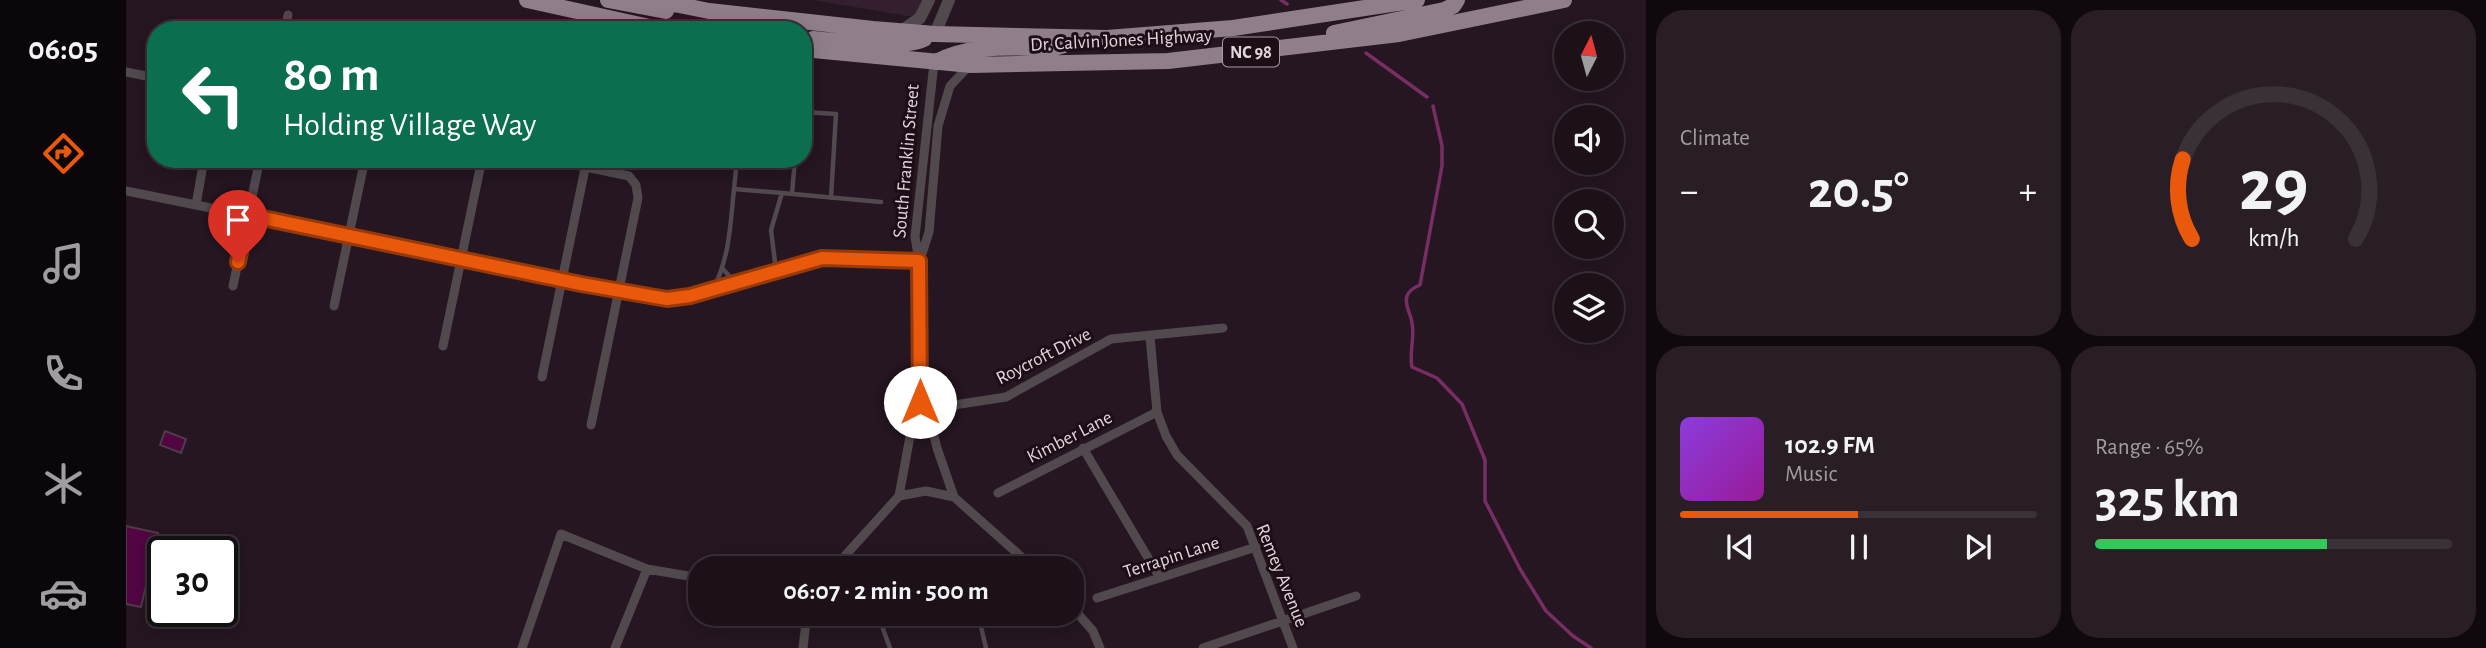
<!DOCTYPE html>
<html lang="en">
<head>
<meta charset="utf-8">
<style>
	:root { --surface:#1c1019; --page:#291e26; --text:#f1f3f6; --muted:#a09da2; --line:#3a3038; --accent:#ea580c }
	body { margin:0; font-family:"Alegreya Sans",sans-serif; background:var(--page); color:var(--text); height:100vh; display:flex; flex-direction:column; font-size:26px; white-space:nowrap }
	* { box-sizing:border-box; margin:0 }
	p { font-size:23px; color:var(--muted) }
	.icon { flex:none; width:38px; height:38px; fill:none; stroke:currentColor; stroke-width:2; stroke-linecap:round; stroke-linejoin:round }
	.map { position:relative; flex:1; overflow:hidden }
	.panel { display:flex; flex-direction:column; gap:10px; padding:10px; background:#0f090e; width:840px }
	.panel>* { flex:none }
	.top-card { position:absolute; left:21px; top:21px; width:665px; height:147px; border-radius:28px; box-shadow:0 4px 18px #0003,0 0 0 2px var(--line); background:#0b6e4f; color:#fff; overflow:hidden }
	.needle { width:46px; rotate:6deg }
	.fabs { position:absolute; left:1428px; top:21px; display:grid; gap:14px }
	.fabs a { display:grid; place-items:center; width:70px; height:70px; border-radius:50%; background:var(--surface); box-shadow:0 4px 18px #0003,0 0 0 2px var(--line); font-size:35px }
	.speed { position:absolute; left:21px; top:536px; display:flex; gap:14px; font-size:35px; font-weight:700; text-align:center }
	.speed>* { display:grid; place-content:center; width:91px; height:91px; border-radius:50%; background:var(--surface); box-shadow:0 4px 18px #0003,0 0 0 2px var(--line); line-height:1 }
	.speed .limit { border:4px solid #111; border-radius:10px; background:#fff; color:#111 }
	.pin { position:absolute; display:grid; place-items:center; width:60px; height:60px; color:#fff; margin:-72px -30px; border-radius:50% 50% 50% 0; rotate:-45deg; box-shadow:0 0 7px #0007 }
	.pin .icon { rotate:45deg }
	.me { position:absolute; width:77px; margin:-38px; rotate:0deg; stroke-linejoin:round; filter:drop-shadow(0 0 5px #0008) }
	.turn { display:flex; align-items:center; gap:24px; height:147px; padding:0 21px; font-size:32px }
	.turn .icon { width:91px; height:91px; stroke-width:2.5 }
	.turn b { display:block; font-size:49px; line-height:60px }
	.big { font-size:52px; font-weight:700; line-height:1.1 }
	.panel .tile { flex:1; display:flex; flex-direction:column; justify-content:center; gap:10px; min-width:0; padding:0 24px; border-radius:28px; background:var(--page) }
	.panel .dial { align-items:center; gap:0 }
	.dial svg { height:182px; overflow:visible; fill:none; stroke:var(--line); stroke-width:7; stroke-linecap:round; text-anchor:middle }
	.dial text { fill:var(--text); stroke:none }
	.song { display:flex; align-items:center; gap:21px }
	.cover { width:84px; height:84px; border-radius:10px; background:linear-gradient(135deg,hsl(270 70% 55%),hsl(300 70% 35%)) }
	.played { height:7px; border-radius:4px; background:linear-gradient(90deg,var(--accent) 50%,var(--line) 50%) }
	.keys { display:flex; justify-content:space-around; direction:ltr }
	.heat { display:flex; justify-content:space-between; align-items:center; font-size:38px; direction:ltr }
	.charge { height:10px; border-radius:5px; background:linear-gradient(90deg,#34c759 65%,var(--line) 0) }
	.panel .tiles { flex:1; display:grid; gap:10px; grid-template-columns:repeat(2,1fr) }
	.trip { position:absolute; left:562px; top:556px; width:396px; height:70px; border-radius:28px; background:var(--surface); box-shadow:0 4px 18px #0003,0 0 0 2px var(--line); font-weight:700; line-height:70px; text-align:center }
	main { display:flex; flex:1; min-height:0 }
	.tabs { display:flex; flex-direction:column; width:126px; justify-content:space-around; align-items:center; background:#0b060a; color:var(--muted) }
	.tabs .icon { width:49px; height:49px }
	.tabs .current { color:var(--accent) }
	.tabs b { font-size:32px; color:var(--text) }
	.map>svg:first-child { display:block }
</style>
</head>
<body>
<main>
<nav class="tabs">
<b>06:05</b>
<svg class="icon current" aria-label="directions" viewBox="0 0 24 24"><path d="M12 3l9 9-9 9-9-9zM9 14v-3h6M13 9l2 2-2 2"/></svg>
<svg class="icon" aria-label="music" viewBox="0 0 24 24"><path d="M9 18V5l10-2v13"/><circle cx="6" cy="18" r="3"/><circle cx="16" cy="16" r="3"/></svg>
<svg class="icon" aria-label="phone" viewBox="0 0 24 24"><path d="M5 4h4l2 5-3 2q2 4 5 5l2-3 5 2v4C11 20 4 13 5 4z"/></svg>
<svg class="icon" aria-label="climate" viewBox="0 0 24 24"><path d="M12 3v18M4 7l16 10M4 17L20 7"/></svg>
<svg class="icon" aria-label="car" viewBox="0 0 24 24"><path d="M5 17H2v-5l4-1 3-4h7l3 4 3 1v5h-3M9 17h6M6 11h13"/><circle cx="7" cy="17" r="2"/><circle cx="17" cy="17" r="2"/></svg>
</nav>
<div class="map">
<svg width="1520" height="648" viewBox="0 0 1520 648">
	<rect width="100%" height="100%" fill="#251621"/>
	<path fill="#341f2e" d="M687 0H799L794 18Z"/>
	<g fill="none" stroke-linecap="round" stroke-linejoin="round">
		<path stroke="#782e65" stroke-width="3.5" d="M1155 0 1161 4
			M1240 53 1301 97
			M1307 106 1316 146V166L1294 285C1289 287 1283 291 1281 296 1278 305 1285 314 1286 323 1289 337 1283 352 1286 367L1311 378 1336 404 1359 460V501L1394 569 1420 611 1447 636 1465 648"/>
	</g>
	<path fill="#520542" stroke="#4e3c48" stroke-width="2" d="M39 431 60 439 55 453 34 445Z
		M0 526 32 533 15 607 0 604Z"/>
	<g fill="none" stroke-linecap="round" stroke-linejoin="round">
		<path stroke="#51494e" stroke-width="4.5" d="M677 112 710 114 705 198
			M611 159 608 189 656 193
			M666 194 669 159
			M597 269 608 281
			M650 270 645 230 656 193 755 202
			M587 290C604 255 604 227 608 189
			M880 569 891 555
			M762 614 757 629 764 648
			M852 614 860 648"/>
		<path stroke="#51494e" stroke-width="9" d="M159 30 162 15
			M0 72 30 78
			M78 159 70 205 494 292 541 299 564 296 696 258 793 261
			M421 159 503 176 510 185 512 198 465 425
			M0 191 70 205
			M794 260 803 232 812 126 824 86 844 65
			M107 286 134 159
			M208 306 239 159
			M1024 337 1031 412 1040 436 1051 455 1121 526 1167 648
			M317 346 356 159
			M416 377 461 159
			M794 402 828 405 880 397 985 339 1097 328
			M794 402 802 412 811 448 828 497 909 569
			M957 448 1034 578
			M872 493 1031 412
			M773 496 800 491 828 497
			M707 569 773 496 787 420 794 402 793 261 789 237 808 63
			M971 598 1130 547
			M945 606 967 631 974 648
			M396 648 435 534 521 569 574 578
			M489 648 521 569
			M677 648 681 614
			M1077 648 1230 596"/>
		<path stroke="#51494e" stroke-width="12" d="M775 31 794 18 803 0
			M809 34 823 0"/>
		<path stroke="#907f8b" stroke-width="16" d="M401 0 537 30
			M482 0 540 11
			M528 0 583 11 747 29 809 34 981 38 1107 28 1291 0
			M1208 33 1318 10 1327 6 1331 0
			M677 48 687 39C715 41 773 50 798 39
			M677 49 845 65 1042 61 1273 34 1438 0
			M810 62C846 43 888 48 928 48L938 45"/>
	</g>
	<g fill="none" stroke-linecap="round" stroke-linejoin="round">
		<defs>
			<path id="route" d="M112 262 122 215 455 284 541 299 564 296 696 258 793 261 794 402"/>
		</defs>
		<use href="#route" stroke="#983908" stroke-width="18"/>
		<use href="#route" stroke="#ea580c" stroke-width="12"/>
	</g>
	<g text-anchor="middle" stroke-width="6" stroke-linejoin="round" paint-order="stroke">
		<rect fill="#1c0d17" stroke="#a69aa2" stroke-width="2" x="1097" y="37.5" width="56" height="29" rx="5"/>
		<g font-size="18" font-weight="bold" fill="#e1d6dd">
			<text x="1125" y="58">NC 98</text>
		</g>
		<g font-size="19" fill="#e1d6dd" stroke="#1c0d17">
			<text transform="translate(995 39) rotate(-3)" y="7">Dr. Calvin Jones Highway</text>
			<text transform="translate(779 161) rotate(-85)" y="7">South Franklin Street</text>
			<text transform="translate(917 355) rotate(-27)" y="7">Roycroft Drive</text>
			<text transform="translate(943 436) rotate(-27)" y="7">Kimber Lane</text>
			<text transform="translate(1045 556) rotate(-18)" y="7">Terrapin Lane</text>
			<text transform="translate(1157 575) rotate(68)" y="7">Remey Avenue</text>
		</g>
	</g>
</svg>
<div class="fabs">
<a><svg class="needle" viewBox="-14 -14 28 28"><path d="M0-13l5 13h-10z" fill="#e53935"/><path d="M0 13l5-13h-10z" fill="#a09da2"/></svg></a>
<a><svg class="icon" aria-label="sound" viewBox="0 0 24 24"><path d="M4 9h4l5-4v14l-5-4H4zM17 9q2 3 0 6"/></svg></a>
<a><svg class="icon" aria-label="search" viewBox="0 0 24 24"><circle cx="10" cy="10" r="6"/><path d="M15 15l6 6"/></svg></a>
<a><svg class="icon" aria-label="layers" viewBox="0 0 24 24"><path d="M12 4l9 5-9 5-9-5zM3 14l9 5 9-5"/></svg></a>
</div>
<div class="speed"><div class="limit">30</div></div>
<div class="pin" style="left:112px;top:262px;background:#d93025"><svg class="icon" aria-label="arrive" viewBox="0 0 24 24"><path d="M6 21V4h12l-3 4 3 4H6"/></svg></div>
<svg class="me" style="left:794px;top:402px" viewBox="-20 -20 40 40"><circle r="19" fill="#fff"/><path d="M0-13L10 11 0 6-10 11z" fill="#ea580c"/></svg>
<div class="trip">06:07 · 2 min · 500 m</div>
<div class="top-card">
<div class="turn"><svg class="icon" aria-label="left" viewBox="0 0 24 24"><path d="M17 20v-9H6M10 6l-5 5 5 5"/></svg><div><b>80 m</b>Holding Village Way</div></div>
</div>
</div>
<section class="panel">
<div class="tiles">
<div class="tile"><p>Climate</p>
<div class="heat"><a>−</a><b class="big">20.5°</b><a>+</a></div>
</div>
<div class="tile dial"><svg viewBox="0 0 100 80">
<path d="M14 69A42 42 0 1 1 86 69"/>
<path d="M14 69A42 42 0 0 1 10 34" stroke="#ea580c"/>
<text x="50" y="56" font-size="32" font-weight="700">29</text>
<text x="50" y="72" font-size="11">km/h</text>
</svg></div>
<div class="tile">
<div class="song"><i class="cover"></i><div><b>102.9 FM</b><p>Music</p></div></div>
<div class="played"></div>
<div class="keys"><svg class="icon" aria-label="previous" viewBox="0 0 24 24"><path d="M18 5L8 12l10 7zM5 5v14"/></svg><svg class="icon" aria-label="pause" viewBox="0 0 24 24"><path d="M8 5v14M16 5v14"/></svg><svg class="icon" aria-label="next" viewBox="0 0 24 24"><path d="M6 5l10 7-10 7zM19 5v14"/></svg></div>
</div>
<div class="tile"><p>Range · 65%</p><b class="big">325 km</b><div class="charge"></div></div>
</div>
</section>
</main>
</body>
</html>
